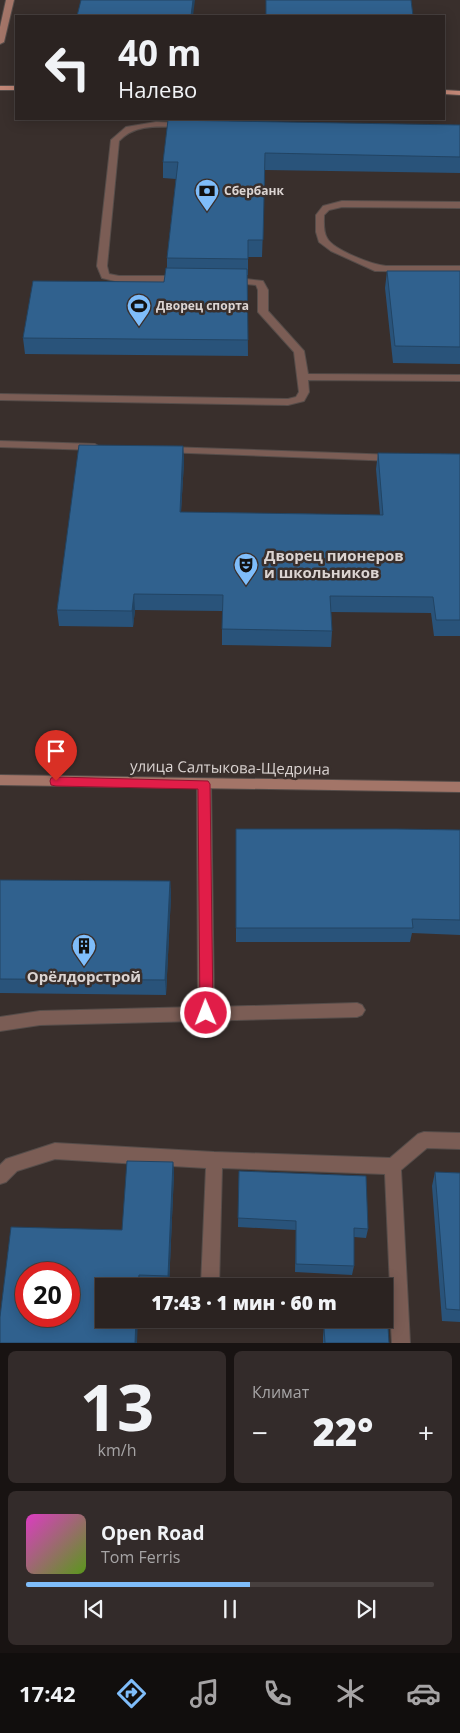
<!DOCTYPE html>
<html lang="ru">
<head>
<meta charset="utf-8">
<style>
	:root { --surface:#2b2321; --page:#332b2a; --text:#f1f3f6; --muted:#a6a4a5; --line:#47403f; --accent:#7fbdfa }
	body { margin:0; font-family:"Open Sans",sans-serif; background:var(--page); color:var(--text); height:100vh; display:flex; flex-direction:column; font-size:19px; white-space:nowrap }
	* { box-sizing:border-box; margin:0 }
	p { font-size:16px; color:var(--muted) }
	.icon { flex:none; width:28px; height:28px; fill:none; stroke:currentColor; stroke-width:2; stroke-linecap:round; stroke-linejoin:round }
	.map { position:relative; height:1343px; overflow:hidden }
	.drawer { display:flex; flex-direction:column; gap:8px; padding:8px; background:#181312; flex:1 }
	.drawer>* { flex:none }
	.banner { position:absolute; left:15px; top:15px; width:430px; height:105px; border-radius:0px; box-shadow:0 2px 12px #0003,0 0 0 1px var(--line); background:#2b2321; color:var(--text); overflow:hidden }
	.speed { position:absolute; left:15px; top:1262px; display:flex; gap:10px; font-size:25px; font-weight:700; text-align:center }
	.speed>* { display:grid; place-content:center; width:65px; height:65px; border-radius:50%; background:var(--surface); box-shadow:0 2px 12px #0003,0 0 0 1px var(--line); line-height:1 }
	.speed .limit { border:8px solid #d22; background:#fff; color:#111 }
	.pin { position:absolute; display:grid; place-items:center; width:42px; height:42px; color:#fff; margin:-51px -21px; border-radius:50% 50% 50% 0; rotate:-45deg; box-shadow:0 0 5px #0007 }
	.pin .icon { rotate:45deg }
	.me { position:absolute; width:55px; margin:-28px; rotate:359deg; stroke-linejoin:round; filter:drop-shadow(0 0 4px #0008) }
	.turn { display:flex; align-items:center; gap:18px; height:105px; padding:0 20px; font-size:22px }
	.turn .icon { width:65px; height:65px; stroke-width:2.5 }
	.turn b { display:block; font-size:35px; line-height:42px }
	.big { font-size:38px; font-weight:800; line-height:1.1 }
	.drawer .card { flex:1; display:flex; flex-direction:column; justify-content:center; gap:8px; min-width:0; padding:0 18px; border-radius:8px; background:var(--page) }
	.drawer .dial { align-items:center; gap:0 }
	.dial b { font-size:65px; line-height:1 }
	.song { display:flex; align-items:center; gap:15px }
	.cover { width:60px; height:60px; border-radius:8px; background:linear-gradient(135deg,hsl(310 70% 55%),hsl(90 70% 35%)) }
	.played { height:5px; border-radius:2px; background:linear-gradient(90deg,var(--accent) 55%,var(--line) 55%) }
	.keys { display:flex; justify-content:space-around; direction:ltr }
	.heat { display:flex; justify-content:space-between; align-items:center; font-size:28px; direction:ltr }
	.drawer .tiles { flex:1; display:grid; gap:8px; grid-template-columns:1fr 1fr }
	.card:last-child { grid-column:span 2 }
	.trip { position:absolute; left:95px; top:1278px; width:298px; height:50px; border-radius:0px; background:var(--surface); box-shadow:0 2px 12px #0003,0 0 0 1px var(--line); font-weight:800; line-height:50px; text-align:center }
	.tab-bar { display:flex; height:80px; justify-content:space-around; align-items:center; background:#110e0d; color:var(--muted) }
	.tab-bar .icon { width:35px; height:35px }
	.tab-bar .current { color:var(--accent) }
	.tab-bar b { font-size:22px; color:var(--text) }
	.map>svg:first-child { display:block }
</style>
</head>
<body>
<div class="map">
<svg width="460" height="1343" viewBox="0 0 460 1343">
	<rect width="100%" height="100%" fill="#392f2c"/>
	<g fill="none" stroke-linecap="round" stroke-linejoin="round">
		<defs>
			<path id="lane" d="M156 122 183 123 187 125 183 127C161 127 136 123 119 141L107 266 109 274 119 276H180L185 279 180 282H119L102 278 97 266 111 140 126 127Z
				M342 201 460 202V208L342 207 329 210 324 215C324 223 323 231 327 238 333 250 373 265 386 266H460V272L375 271 331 251 319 242 316 232V215L323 206Z
				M230 277 263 281 268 290V311L304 351 308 374 460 375V381L308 380 309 392 304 401 288 405 0 400V394L288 399 296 397 299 392 294 352 258 312V290L256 285 227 282 225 280Z
				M0 441 95 444 100 447 95 450 0 447Z
				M167 447 395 455 400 458 395 461 163 452 162 450 163 448Z
				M204 779 209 780 211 784 214 1007 357 1003 362 1005 365 1010 362 1015 357 1017 40 1025 0 1031V1017L40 1011 198 1007 197 784 199 780Z
				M424 1132 460 1133V1149L427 1148 401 1170 410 1343H392L391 1327 378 1324 375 1319H384V1309H391L385 1174 222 1168 219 1286H201L206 1168 55 1159 17 1171 6 1182 0 1184V1165L6 1159 55 1143 214 1152 390 1158 418 1134Z"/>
			<path id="secondary" d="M6 0H14L4 42 0 44V27Z
				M0 775 460 782V792L0 785Z"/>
			<path id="primary" d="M0 86H16V90H0Z
				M444 90 460 91V95L444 94Z"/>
		</defs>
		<use href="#lane" stroke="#564d4a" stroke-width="2"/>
		<use href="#secondary" stroke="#564d4a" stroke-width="2"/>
		<use href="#primary" stroke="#564d4a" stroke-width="2"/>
		<use href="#lane" fill="#7b5d55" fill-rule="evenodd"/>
		<use href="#secondary" fill="#a37568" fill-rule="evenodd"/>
		<use href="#primary" fill="#c28777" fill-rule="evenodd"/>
	</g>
	<path fill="#29537a" d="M460 125V173L265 170 262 257H248V275H247L248 356 25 354 23 338 164 282 167 268V258L176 179 163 178V162Z
		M387 271H460V364L393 363 385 288Z
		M183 446 184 462 181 512 380 515 376 469 378 453 460 454V636H434L431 613 331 612 332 631 331 647 222 645V611L135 610 133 627 59 626 57 610Z
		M236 829 460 830V935L412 933 410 942H236Z
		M0 880 170 881 171 896 166 995 0 993Z
		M173 1162 174 1173 169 1286H104L122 1230Z
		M239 1171 368 1229 366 1238 354 1237V1266L352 1275 295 1272 296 1230 238 1227Z
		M435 1172 460 1173V1322L442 1321 432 1186Z
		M324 1327 389 1343H323V1337Z"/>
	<path fill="#224463" d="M193 0H195L193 16H191Z
		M183 446 184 462 180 528V512Z
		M134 594 135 610 133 627 132 611Z
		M170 881 171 896 166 995 165 980Z
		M173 1162 174 1173 169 1286 168 1276Z
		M139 1275 140 1285V1286H138Z
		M136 1319H138L137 1343H135Z"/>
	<path fill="#30618e" stroke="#224463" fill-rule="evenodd" d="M81 0H193L191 16H77Z
		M266 0H411L413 16H266Z
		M168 120 460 125V157L265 153 263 240H248V259L167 258 178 162H163Z
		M166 268 247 269 248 340 23 338 33 281 164 282Z
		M387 271H460V347L395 346Z
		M79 445 183 446 180 512 383 515 378 453 460 454V620H436L433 597 330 596 332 631 222 629 223 595 134 594 132 611 57 610Z
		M236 829H397L460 830V920L412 919 413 928H236Z
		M0 880 170 881 165 980 0 979Z
		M127 1161 173 1162 168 1276 139 1275 138 1286H104V1319H136L135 1343H0V1317L11 1227 122 1230ZM26 1274H69V1316H26Z
		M239 1171 366 1176 368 1229 354 1228V1266L296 1264V1221L238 1218Z
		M435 1172 460 1173V1310L446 1309Z
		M324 1327H388L389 1343H325Z"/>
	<path fill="#e11d48" stroke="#92132f" d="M56 777 208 781 210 784 213 1013 211 1017 206 1019 202 1017 200 1013 198 789 56 786 51 785 50 781 51 778Z"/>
	<defs>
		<symbol id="bank-pin" viewBox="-11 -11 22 30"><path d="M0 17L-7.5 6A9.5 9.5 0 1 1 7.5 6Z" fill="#7fbdfa" stroke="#392f2c"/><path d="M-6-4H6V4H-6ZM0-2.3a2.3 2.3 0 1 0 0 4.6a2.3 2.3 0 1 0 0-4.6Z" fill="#111"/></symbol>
		<symbol id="stadium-pin" viewBox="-11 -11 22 30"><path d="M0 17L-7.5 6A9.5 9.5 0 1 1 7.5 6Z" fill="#7fbdfa" stroke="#392f2c"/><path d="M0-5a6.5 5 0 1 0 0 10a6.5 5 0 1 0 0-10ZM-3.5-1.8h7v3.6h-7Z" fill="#111"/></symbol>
		<symbol id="theatre-pin" viewBox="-11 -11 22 30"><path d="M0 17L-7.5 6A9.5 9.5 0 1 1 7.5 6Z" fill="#7fbdfa" stroke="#392f2c"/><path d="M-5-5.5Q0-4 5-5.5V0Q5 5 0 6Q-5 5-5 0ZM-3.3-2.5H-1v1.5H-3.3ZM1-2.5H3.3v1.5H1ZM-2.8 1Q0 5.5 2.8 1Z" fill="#111"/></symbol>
		<symbol id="building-pin" viewBox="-11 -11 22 30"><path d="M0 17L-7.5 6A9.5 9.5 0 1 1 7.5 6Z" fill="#7fbdfa" stroke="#392f2c"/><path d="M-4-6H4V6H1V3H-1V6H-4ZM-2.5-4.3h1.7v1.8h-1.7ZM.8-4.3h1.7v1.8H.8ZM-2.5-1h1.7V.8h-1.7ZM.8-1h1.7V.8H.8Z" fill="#111"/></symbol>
	</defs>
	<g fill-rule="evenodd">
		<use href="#bank-pin" x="193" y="177" width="28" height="38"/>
		<use href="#stadium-pin" x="125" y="292" width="28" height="38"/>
		<use href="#theatre-pin" x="232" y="551" width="28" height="38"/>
		<use href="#building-pin" x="70" y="932" width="28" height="38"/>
	</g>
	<g text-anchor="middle" stroke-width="5" stroke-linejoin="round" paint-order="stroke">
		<g font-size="12" font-weight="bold" fill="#dbd4d2" stroke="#392f2c" text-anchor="start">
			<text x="224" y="195">Сбербанк</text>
			<text x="156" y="310">Дворец спорта</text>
		</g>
		<g font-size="15" font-weight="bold" fill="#dbd4d2" stroke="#392f2c" text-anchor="start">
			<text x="264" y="561">Дворец пионеров<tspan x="264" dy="17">и школьников</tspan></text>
			<text x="84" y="982" text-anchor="middle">Орёлдорстрой</text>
		</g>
		<g font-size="15" fill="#dbd4d2" stroke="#392f2c">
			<text transform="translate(230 768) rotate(1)" y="5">улица Салтыкова-Щедрина</text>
		</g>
	</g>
</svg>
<div class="speed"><div class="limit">20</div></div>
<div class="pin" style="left:56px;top:781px;background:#d93025"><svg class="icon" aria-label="arrive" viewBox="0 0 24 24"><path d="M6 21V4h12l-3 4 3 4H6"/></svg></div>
<svg class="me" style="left:206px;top:1013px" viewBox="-20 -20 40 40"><circle r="17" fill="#e11d48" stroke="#fff" stroke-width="3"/><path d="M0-11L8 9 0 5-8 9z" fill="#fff"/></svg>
<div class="trip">17:43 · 1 мин · 60 m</div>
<div class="banner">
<div class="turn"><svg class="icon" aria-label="left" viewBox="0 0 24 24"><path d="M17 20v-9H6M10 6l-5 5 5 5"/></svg><div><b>40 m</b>Налево</div></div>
</div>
</div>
<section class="drawer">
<div class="tiles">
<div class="card dial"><b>13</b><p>km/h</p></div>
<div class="card"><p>Климат</p>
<div class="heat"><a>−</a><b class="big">22°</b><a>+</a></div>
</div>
<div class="card">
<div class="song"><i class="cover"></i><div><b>Open Road</b><p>Tom Ferris</p></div></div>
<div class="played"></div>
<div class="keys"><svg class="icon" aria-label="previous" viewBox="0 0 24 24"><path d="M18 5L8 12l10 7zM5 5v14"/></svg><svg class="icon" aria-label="pause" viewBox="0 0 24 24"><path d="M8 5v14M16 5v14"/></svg><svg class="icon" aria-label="next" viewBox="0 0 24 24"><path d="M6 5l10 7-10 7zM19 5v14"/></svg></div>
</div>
</div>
</section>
<nav class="tab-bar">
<b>17:42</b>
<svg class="icon current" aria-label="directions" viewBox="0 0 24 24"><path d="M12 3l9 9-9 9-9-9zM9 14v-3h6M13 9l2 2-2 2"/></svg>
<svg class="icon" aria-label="music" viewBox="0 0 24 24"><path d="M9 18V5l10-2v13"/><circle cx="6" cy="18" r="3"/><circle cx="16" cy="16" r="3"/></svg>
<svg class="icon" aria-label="phone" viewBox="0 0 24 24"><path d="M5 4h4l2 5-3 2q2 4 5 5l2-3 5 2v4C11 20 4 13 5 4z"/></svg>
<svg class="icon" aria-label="climate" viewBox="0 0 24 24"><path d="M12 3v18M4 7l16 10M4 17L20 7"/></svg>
<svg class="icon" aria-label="car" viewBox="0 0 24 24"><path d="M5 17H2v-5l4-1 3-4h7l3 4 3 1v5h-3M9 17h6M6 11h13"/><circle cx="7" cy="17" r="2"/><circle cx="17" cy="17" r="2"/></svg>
</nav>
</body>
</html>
